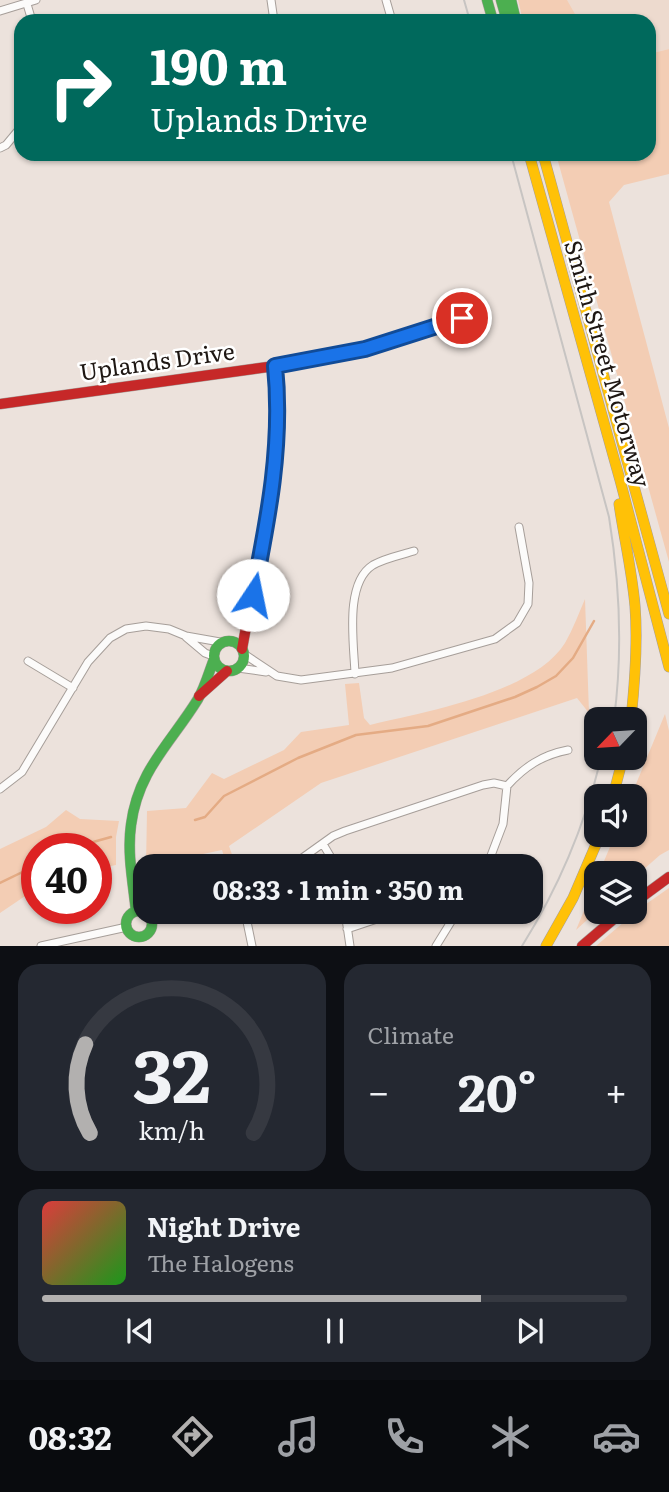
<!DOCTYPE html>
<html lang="en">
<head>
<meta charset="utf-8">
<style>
	:root { --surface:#171b24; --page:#242831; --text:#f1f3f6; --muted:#9ea1a6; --line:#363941; --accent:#b2b0af }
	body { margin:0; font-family:Literata,serif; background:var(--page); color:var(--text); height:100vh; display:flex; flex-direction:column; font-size:26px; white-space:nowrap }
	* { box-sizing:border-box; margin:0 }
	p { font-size:23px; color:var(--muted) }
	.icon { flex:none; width:38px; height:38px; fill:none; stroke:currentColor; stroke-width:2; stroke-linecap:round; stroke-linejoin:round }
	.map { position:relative; height:946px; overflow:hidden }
	.drawer { display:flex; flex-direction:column; gap:18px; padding:18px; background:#0d0f14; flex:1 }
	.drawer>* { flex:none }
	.guide { position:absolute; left:14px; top:14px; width:642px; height:147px; border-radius:21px; box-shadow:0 2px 5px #0004; background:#00695c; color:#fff; overflow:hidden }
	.needle { width:46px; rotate:245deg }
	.fabs { position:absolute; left:584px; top:707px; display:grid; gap:14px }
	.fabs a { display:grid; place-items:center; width:63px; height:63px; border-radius:14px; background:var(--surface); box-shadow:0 2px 5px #0004; font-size:35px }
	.speed { position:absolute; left:21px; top:833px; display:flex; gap:14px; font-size:35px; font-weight:700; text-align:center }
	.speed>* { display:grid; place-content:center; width:91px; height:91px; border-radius:50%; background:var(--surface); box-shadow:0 2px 5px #0004; line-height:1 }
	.speed .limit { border:10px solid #d22; background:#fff; color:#111 }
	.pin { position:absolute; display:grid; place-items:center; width:60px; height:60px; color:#fff; margin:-30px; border:4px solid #fff; border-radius:50%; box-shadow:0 2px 7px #0007 }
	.me { position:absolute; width:77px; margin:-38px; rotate:11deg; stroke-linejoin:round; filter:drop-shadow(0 0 5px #0008) }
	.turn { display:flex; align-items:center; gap:24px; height:147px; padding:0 21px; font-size:32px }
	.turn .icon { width:91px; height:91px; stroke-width:2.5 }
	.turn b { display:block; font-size:49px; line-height:60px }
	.big { font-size:52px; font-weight:700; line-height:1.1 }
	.drawer .card { flex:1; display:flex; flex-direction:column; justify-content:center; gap:10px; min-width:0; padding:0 24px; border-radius:21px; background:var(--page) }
	.drawer .dial { align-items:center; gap:0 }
	.dial svg { height:182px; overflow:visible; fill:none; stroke:var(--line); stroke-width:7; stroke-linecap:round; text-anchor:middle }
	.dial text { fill:var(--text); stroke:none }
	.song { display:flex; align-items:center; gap:21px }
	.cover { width:84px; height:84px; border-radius:10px; background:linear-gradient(135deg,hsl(0 70% 55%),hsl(120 70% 35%)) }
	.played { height:7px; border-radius:4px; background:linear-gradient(90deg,var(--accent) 75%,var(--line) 75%) }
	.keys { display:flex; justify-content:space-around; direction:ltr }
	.heat { display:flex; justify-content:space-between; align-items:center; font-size:38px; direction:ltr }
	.drawer .tiles { flex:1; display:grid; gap:18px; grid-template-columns:1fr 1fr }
	.card:last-child { grid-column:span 2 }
	.trip { position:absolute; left:133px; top:854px; width:410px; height:70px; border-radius:21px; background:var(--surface); box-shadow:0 2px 5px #0004; font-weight:700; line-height:70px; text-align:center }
	.dock { display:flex; height:112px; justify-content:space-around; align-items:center; background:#090b0e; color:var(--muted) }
	.dock .icon { width:49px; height:49px }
	.dock .on { color:var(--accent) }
	.dock b { font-size:32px; color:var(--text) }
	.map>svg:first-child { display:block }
</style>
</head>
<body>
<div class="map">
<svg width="669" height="946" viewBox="0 0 669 946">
	<rect width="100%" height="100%" fill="#ece2dc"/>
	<path fill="#eddace" d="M554 0H669V49L649 54V21H560Z"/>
	<path fill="#f3cdb4" d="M518 0H567L579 21H523Z
		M669 49V174L624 185 609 202 669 428V562L556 154H649V54Z
		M585 599 589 713 577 698 321 783 229 846 236 866H227L222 850 146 866 147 811 186 808 212 773 224 779 284 750 301 732 349 725 345 684 359 683 364 718 370 725C424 712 534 693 565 643 573 629 579 613 585 599Z
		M665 714 669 731V850L660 855 635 877V873H599L615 835H635V796H631Z
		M66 810 80 819 119 821 116 837V865L96 869V849H37V888L0 913V849L46 827Z
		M597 879V911L576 930Z
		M669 888V946H596L639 909Z"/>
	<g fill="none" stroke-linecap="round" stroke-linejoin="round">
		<path stroke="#e4ab84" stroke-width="2.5" d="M195 820 205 817 224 796 298 758 356 735 428 726 515 697 537 687 556 676 573 658 594 621
			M68 849 111 837
			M0 883 37 865"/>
		<defs>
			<path id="street" d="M271 0 274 21
				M386 0 392 21
				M27 4 32 21
				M0 11 36 0
				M0 148 6 145 21 127
				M275 366C339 353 421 343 478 309
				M186 637 205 653 213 656
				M244 654 277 676 301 680 392 668 495 639 517 623 528 604 529 583 519 527
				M28 661 73 688
				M238 668 266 672
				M355 674C354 644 344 583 373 565 385 558 401 555 414 551
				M0 789 22 772 88 662 110 638 126 629 146 626 169 629 186 636 220 642
				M323 844 336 866
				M291 866 333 836 345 831 483 785 494 783 507 786C524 767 542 755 568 750
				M487 866 503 824 507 786
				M245 912 252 946
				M345 912 350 946
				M178 916 189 919 219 912
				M152 920 178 916 184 912
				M347 929 398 912
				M41 946 127 927
				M436 946 457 912"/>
			<path id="fast" d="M487 0 493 21
				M501 0 507 21
				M511 0 516 21
				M214 656a15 15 0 1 1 30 0a15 15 0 1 1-30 0Z
				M136 911C133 883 127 853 131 825 138 770 171 743 198 699 205 687 209 672 214 659
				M126 924a13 13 0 1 1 26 0a13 13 0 1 1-26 0Z"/>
			<path id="slow" d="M529 154 620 480 669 667
				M543 154 669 614
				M619 504C624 538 632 571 635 606 638 643 635 681 631 719
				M613 796 623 758
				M546 946 573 898 600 835"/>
			<path id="jam" d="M0 404 275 366 279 415 275 470 242 649
				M199 696 227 671
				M635 902 669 877
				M582 946 622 912"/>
		</defs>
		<use href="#street" stroke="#a69e99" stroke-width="9"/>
		<use href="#fast" stroke="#a69e99" stroke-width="11"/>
		<use href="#slow" stroke="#a69e99" stroke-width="11"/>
		<use href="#jam" stroke="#a69e99" stroke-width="11"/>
		<use href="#street" stroke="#fcfbfa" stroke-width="7"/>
		<use href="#fast" stroke="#4caf50" stroke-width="10"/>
		<use href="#slow" stroke="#ffc107" stroke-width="10"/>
		<use href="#jam" stroke="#c62828" stroke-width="10"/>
		<path stroke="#c7c4c2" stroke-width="2" d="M464 0 470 21
			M511 154 609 517C620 585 623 651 614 719
			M522 946C559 887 585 825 601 758"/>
	</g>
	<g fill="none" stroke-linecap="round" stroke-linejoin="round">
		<defs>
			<path id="route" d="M253 595C268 519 283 444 275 366L365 349 462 318"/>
		</defs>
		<use href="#route" stroke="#114b97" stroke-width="18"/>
		<use href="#route" stroke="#1a73e8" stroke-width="12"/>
	</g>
	<g text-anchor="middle" stroke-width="5" stroke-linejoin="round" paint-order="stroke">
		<g font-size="23" fill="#1e1713" stroke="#fff">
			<text transform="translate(157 362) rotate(-8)" y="8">Uplands Drive</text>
			<text transform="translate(607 364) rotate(74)" y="8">Smith Street Motorway</text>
		</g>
	</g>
</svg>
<div class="fabs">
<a><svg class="needle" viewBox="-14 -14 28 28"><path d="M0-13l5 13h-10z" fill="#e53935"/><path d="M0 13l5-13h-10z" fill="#9ea1a6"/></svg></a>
<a><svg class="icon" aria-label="sound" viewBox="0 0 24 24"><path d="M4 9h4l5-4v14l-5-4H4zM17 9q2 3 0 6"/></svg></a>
<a><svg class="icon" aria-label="layers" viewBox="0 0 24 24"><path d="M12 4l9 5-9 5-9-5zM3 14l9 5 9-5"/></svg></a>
</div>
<div class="speed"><div class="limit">40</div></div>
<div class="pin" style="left:462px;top:318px;background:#d93025"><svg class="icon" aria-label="arrive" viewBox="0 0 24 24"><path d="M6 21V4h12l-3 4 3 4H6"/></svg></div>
<svg class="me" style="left:253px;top:595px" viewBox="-20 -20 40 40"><circle r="19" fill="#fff"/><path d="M0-13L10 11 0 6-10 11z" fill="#1a73e8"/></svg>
<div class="trip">08:33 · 1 min · 350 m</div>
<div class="guide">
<div class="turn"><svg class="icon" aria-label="right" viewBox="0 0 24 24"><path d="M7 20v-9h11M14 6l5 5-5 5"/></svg><div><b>190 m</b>Uplands Drive</div></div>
</div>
</div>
<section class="drawer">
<div class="tiles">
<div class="card dial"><svg viewBox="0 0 100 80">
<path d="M14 69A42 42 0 1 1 86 69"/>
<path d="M14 69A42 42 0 0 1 12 30" stroke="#b2b0af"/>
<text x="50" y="56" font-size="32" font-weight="700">32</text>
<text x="50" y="72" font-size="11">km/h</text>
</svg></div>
<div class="card"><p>Climate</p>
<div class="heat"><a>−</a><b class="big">20°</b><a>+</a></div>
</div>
<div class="card">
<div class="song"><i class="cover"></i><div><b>Night Drive</b><p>The Halogens</p></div></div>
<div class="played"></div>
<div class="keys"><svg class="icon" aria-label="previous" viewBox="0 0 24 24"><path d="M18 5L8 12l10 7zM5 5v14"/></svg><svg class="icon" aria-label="pause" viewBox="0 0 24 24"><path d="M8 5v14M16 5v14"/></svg><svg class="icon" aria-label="next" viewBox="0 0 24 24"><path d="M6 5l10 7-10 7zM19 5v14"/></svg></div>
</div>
</div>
</section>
<nav class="dock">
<b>08:32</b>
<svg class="icon on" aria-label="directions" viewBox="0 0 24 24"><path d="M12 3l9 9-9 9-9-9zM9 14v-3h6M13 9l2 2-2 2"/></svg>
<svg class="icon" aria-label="music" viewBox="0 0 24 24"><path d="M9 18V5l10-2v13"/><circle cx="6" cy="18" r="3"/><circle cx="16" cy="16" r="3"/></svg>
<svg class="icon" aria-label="phone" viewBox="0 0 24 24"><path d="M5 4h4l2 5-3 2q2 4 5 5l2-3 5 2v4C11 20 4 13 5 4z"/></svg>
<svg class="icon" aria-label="climate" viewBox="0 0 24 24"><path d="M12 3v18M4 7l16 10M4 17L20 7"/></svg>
<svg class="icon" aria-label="car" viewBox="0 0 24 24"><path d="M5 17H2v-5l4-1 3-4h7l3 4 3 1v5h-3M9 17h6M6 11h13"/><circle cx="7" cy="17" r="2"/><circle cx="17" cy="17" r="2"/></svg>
</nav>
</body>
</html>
